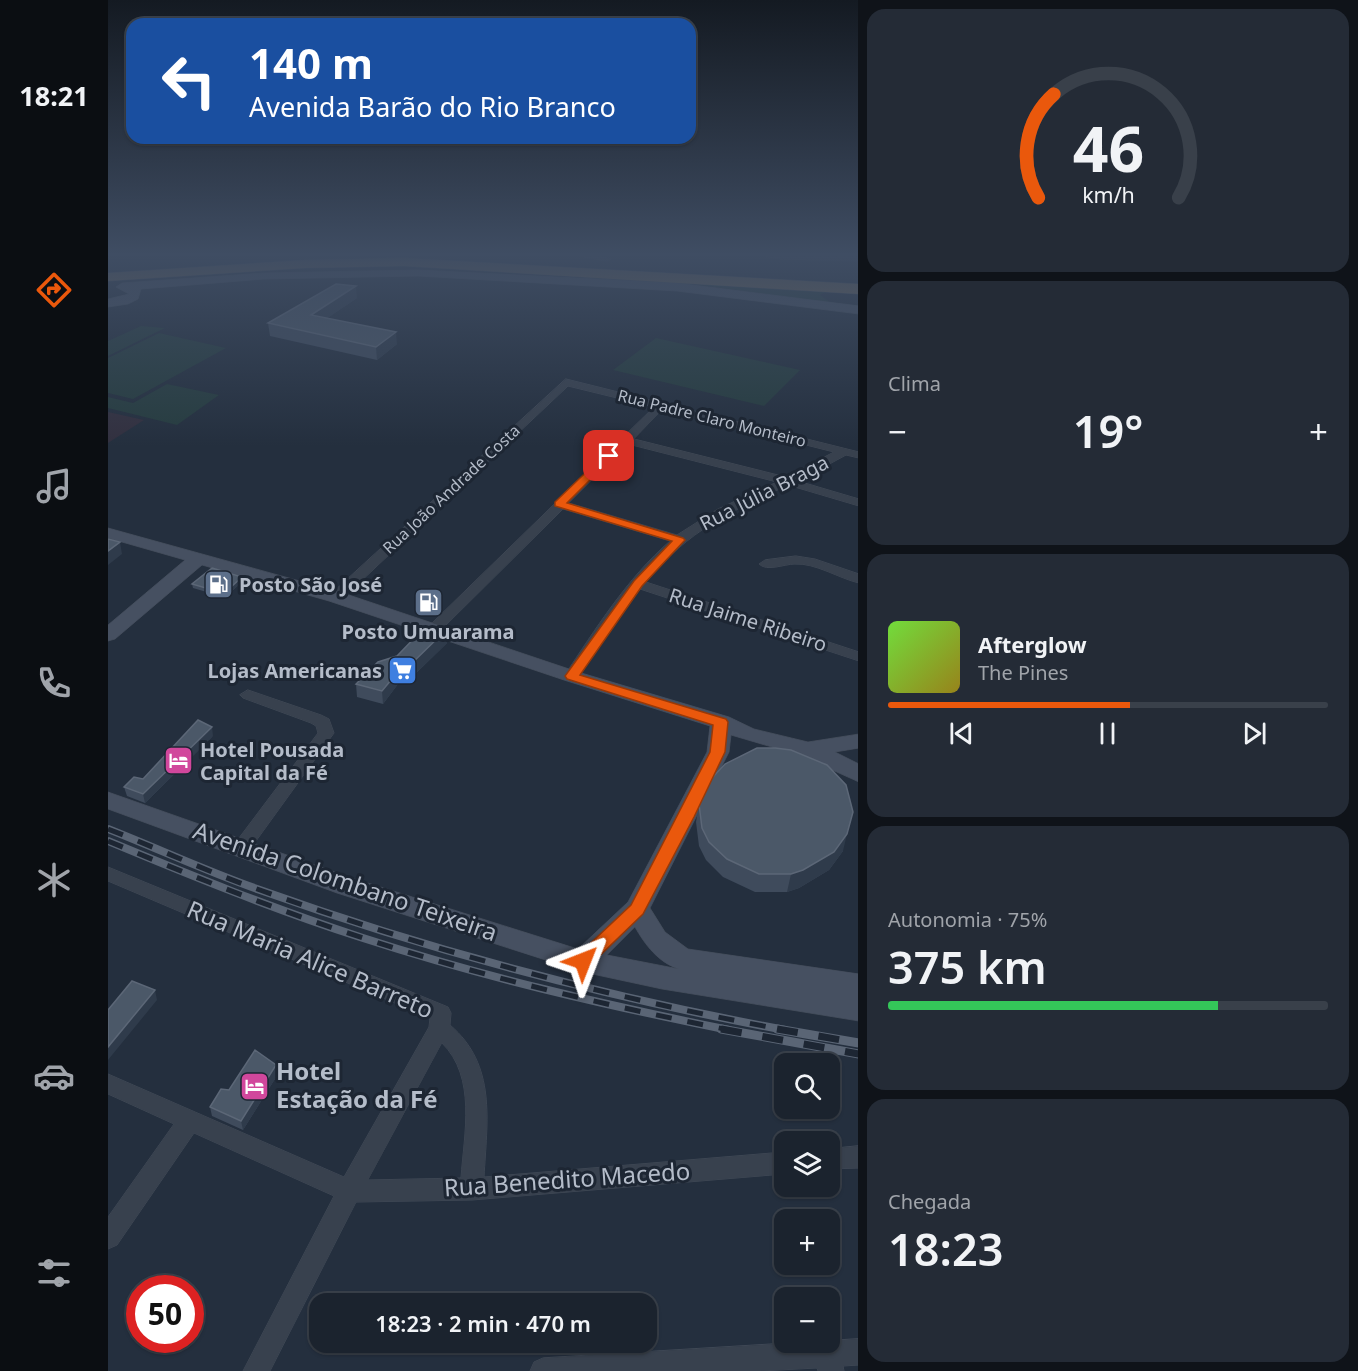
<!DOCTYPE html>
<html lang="pt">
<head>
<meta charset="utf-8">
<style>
	:root { --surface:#1b232e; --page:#242b36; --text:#f1f3f6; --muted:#a0a4aa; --line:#39404a; --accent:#ea580c }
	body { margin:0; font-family:"Noto Sans",sans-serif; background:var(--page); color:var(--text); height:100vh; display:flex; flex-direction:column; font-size:22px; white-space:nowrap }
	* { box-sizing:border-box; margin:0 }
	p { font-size:20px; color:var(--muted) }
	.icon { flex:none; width:33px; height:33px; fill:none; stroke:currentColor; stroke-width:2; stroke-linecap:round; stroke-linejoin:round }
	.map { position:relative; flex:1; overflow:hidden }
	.sheet { display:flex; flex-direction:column; gap:9px; padding:9px; background:#0f1319; width:500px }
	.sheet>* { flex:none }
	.banner { position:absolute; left:18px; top:18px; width:570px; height:126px; border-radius:18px; box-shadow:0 2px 4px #0004,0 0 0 2px var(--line); background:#1a4fa0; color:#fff; overflow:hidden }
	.tools { position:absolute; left:666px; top:1053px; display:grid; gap:12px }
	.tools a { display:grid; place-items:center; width:66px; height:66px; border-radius:12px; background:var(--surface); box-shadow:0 2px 4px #0004,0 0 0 2px var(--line); font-size:30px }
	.speed { position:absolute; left:18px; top:1275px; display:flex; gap:12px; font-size:30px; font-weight:700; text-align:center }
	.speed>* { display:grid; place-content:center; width:78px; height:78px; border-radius:50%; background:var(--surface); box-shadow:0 2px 4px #0004,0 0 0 2px var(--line); line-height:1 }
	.speed .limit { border:9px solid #d22; background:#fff; color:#111 }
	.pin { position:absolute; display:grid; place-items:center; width:51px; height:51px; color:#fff; margin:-26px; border-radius:12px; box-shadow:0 3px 9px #0006 }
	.me { position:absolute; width:66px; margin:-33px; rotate:45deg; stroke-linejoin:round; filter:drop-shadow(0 0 4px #0008) }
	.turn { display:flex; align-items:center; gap:21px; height:126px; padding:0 24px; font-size:27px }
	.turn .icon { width:78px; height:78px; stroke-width:2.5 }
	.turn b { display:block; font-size:42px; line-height:51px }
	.big { font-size:45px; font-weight:600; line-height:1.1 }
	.sheet .widget { flex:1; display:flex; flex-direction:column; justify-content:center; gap:9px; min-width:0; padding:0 21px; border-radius:18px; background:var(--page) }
	.sheet .dial { align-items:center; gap:0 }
	.dial svg { height:156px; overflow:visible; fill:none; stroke:var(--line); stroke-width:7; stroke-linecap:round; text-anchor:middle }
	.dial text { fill:var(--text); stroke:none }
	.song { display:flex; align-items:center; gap:18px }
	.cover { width:72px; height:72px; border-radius:9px; background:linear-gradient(135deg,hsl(100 70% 55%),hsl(50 70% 35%)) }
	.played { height:6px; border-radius:3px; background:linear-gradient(90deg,var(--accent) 55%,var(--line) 55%) }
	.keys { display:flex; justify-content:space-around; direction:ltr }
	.heat { display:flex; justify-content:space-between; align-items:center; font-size:33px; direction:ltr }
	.charge { height:9px; border-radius:4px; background:linear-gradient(90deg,#34c759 75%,var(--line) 0) }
	.trip { position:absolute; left:201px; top:1293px; width:348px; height:60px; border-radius:18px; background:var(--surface); box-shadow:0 2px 4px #0004,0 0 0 2px var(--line); font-weight:600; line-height:60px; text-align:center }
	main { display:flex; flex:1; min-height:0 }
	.dock { display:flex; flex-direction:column; width:108px; justify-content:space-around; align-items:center; background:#0b0e12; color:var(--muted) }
	.dock .icon { width:42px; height:42px }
	.dock .on { color:var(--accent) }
	.dock b { font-size:27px; color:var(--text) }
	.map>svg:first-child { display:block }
</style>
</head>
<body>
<main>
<nav class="dock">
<b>18:21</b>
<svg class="icon on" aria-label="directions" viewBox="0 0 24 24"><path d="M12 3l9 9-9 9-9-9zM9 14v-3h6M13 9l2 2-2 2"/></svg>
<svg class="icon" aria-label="music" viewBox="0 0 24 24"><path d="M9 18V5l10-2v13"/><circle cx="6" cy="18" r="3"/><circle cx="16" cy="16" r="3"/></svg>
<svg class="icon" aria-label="phone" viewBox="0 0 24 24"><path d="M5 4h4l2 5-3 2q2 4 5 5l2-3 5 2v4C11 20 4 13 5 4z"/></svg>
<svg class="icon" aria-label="climate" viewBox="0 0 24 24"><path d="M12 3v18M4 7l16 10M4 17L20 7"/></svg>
<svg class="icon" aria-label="car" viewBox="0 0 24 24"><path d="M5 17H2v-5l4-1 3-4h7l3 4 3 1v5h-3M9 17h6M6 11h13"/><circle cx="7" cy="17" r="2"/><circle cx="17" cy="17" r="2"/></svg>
<svg class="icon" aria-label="filters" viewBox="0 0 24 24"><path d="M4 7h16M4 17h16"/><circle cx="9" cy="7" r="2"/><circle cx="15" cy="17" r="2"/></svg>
</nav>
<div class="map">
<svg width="751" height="1371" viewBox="0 0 751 1371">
	<rect width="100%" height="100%" fill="#242f3e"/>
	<path fill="#32303f" d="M0 412 36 420 0 443Z"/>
	<path fill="#263c3f" d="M592 283 721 290 712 295 723 303 592 285Z
		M33 326 57 328 0 356V341Z
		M51 333 118 348 25 399 0 393V358Z
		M548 338 692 370 656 406 505 370Z
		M59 384 111 395 69 425 0 408V397L25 403Z"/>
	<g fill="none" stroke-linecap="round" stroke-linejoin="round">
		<defs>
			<path id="street" d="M462 254H479L503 259 499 261Z
				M648 254 751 257V261L673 259Z
				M458 379 751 452V458L738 455 690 481 751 499V506L680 485C619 514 583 528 538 582L751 652V661L532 589 468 679H458L456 676C487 630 519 578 562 541L455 509 331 632H321L319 629 321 626 546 407 460 386 233 600H223L221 597 223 594ZM555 409 726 452 678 477 526 439ZM520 444 669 482 610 509 569 535 461 503Z
				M688 556 707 559 751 574V583C730 578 708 563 687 564 676 564 659 572 651 564L657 560Z
				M140 690 213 715 221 719 226 733 140 852 134 853 128 852 125 847 128 842 210 733 208 726 203 723 135 698 132 695Z
				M0 867 340 1007 343 1013 342 1025C389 1065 379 1121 376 1177L676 1152V1174L364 1200 248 1202 162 1371H135L226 1196 86 1133 9 1245 0 1249V1217L66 1124 0 1094V1074L236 1177 321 1027 322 1018 0 881ZM334 1043C369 1077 356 1134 353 1178L260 1180Z
				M751 1146V1168L722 1169V1149Z
				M751 1339V1365L735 1366 736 1371H710L709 1368 652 1371H422L426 1362 435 1358Z"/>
			<path id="secondary" d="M310 270 569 283 751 306V314L569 291 310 276 156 279 33 289 30 299 20 304 0 307V299L21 294 8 287 14 283 156 273Z
				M0 528 235 593 470 672 621 717 646 729 700 742 751 734V748L727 752 751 764V782L691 755 623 735 621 752 542 908 557 932 580 949 751 974V1021L554 989 475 972 229 893 0 809V792L247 879 470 949 520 902 599 752 602 726 456 680 221 601 94 565 7 639 0 641V625L77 560 0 538ZM527 927C537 945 551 963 571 969L499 955Z"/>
			<path id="highway" d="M296 258 751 284V294L296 266 197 268 0 281V273L197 260Z"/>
		</defs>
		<use href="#street" stroke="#414a57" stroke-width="1"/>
		<use href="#secondary" stroke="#414a57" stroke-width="1"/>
		<use href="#highway" stroke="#434c59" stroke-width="1"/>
		<use href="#street" fill="#38414e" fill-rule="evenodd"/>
		<use href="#secondary" fill="#465061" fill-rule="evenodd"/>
		<use href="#highway" fill="#746855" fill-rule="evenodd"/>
		<defs>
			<path id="rail-far1" d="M0 829C51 849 100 872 152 890 323 951 498 997 677 1030
				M0 841C84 876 168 910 255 938 375 977 497 1005 621 1030"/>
			<path id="rail" d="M613 1029 751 1054
				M669 1029 751 1043"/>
		</defs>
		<use href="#rail-far1" stroke="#5a6575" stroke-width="8"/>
		<use href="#rail" stroke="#5a6575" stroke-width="9"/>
		<use href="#rail-far1" stroke="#1d2633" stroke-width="5" stroke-dasharray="16" stroke-linecap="butt"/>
		<use href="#rail" stroke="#1d2633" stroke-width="7" stroke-dasharray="21" stroke-linecap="butt"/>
	</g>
	<path fill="#3f4b5c" d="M46 254H70L69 255 46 256Z
		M249 298 219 318 289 344 269 360 162 336 160 323Z
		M134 577 135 581 123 592 117 590 112 596 85 588 84 584Z
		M338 630 339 643 299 682 293 680 275 704 249 697 248 684 289 656Z
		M105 736 37 803 19 796 16 787 35 779Z
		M591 804 735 851 721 870 691 888 679 892H647L615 877 598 860 591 846 588 822Z
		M170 1074 135 1130 104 1116 102 1107 121 1090Z"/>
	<path fill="#2f3b4b" d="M248 286 249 298 205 328 203 315Z
		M288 332 289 344 269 360 268 347Z
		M12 542 14 554 0 565V551Z
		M134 577 135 581 123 592 122 588Z
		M117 586V590L112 596 111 592Z
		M338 630 339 643 299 682 298 669Z
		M293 668V680L275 704 274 691Z
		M104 727 105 736 37 803 35 794Z
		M739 834 735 851 721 870 691 888 679 892 683 874Z
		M47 990 49 1000 0 1060V1047Z
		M168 1065 170 1074 135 1130 133 1121Z"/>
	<path fill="#4b5868" stroke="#5c6777" stroke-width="1.5" d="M228 284 248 286 203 315 288 332 268 347 160 323Z
		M0 539 12 542 0 551Z
		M104 568 134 577 122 588 117 586 111 592 84 584Z
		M318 626 338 630 298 669 293 668 274 691 248 684 270 662 289 656Z
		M90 720 104 727 35 794 16 787 26 777 35 779Z
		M649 748H667L683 750 719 765 738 785 745 812 739 834 726 852 695 870 683 874H651L619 859 601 842 594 828 591 804 604 778 617 764Z
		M24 981 47 990 0 1047V1010Z
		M147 1050 168 1065 133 1121 102 1107 113 1089 121 1090Z"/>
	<linearGradient id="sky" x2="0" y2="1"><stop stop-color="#141a22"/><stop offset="0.57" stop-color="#3f4d63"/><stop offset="1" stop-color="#3f4d63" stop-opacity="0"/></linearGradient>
	<rect width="751" height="446" fill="url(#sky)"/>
	<path fill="#ea580c" stroke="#983908" stroke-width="1.5" d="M497 454 506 456 459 503 575 538 577 540 534 586 472 675 618 719 620 722 617 752 586 817 535 914 481 966 475 968 469 966 466 961 469 956 523 905 602 752 605 725 459 679 457 676 526 581 564 541 447 506V502Z"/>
	<defs>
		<symbol id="fuel-square" viewBox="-11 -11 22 22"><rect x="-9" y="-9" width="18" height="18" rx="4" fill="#5c6f8a" stroke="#1d2633"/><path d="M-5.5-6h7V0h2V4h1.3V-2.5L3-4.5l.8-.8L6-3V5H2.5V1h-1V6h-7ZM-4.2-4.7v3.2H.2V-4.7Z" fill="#fff"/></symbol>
		<symbol id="supermarket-square" viewBox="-11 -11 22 22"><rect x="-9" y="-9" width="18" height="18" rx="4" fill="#3f7fe0" stroke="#1d2633"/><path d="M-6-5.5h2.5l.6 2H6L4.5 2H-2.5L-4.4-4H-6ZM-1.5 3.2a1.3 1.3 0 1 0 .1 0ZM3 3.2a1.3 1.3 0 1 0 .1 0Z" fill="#fff"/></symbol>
		<symbol id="hotel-square" viewBox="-11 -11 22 22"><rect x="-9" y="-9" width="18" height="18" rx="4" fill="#d1479c" stroke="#1d2633"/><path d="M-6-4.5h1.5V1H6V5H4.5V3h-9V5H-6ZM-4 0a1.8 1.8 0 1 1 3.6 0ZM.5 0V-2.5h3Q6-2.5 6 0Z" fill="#fff"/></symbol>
	</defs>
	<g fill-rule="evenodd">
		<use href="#fuel-square" x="94" y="568" width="33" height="33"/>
		<use href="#fuel-square" x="304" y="586" width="33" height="33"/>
		<use href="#supermarket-square" x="278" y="654" width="33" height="33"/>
		<use href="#hotel-square" x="54" y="744" width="33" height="33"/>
		<use href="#hotel-square" x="130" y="1070" width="33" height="33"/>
	</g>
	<g text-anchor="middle" stroke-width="6" stroke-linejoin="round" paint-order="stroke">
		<g font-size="16" fill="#b4bcc9" stroke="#1d2633">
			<text transform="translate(604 418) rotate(14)" y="6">Rua Padre Claro Monteiro</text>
			<text transform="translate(343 489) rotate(-43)" y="6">Rua João Andrade Costa</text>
		</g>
		<g font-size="20" fill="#b4bcc9" stroke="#1d2633">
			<text transform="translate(656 493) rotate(-27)" y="7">Rua Júlia Braga</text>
			<text transform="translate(640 620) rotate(18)" y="7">Rua Jaime Ribeiro</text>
		</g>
		<g font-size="20" font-weight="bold" fill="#b4bcc9" stroke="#1d2633" text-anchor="start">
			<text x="131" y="592">Posto São José</text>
			<text x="320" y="639" text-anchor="middle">Posto Umuarama</text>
			<text x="274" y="678" text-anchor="end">Lojas Americanas</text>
			<text x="92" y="757">Hotel Pousada<tspan x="92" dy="23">Capital da Fé</tspan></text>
		</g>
		<g font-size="24" fill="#b4bcc9" stroke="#1d2633">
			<text transform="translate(237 882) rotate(19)" y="8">Avenida Colombano Teixeira</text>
			<text transform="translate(202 960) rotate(23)" y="8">Rua Maria Alice Barreto</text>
			<text transform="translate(459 1180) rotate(-4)" y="8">Rua Benedito Macedo</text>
		</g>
		<g font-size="24" font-weight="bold" fill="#b4bcc9" stroke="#1d2633" text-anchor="start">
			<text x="168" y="1080">Hotel<tspan x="168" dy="28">Estação da Fé</tspan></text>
		</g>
	</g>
</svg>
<div class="tools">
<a><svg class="icon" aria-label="search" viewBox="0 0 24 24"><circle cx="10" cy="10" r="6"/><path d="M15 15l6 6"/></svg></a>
<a><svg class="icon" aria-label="layers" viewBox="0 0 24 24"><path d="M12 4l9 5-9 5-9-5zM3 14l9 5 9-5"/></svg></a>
<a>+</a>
<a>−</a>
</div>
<div class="speed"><div class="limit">50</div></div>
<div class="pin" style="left:501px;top:456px;background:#d93025"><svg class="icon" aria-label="arrive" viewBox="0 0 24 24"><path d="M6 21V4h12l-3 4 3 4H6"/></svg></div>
<svg class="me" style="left:475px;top:961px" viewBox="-20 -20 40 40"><path d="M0-17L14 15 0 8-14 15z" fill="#ea580c" stroke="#fff" stroke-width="4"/></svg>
<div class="trip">18:23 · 2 min · 470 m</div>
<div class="banner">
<div class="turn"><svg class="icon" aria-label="left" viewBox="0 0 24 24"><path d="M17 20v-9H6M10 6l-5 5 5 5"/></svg><div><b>140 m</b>Avenida Barão do Rio Branco</div></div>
</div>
</div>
<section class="sheet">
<div class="widget dial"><svg viewBox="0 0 100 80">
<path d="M14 69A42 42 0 1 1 86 69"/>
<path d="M14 69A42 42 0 0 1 22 16" stroke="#ea580c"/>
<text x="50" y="56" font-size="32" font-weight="700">46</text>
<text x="50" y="72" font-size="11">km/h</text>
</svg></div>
<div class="widget"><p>Clima</p>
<div class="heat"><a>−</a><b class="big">19°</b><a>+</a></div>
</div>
<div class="widget">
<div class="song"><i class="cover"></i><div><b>Afterglow</b><p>The Pines</p></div></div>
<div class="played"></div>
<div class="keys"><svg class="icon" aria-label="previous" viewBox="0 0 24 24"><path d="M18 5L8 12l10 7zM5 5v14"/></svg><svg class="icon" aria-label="pause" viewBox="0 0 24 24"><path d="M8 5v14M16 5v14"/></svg><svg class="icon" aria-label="next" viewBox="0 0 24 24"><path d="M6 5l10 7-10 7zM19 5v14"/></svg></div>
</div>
<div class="widget"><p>Autonomia · 75%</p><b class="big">375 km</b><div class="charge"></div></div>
<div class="widget"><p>Chegada</p><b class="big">18:23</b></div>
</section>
</main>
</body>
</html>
